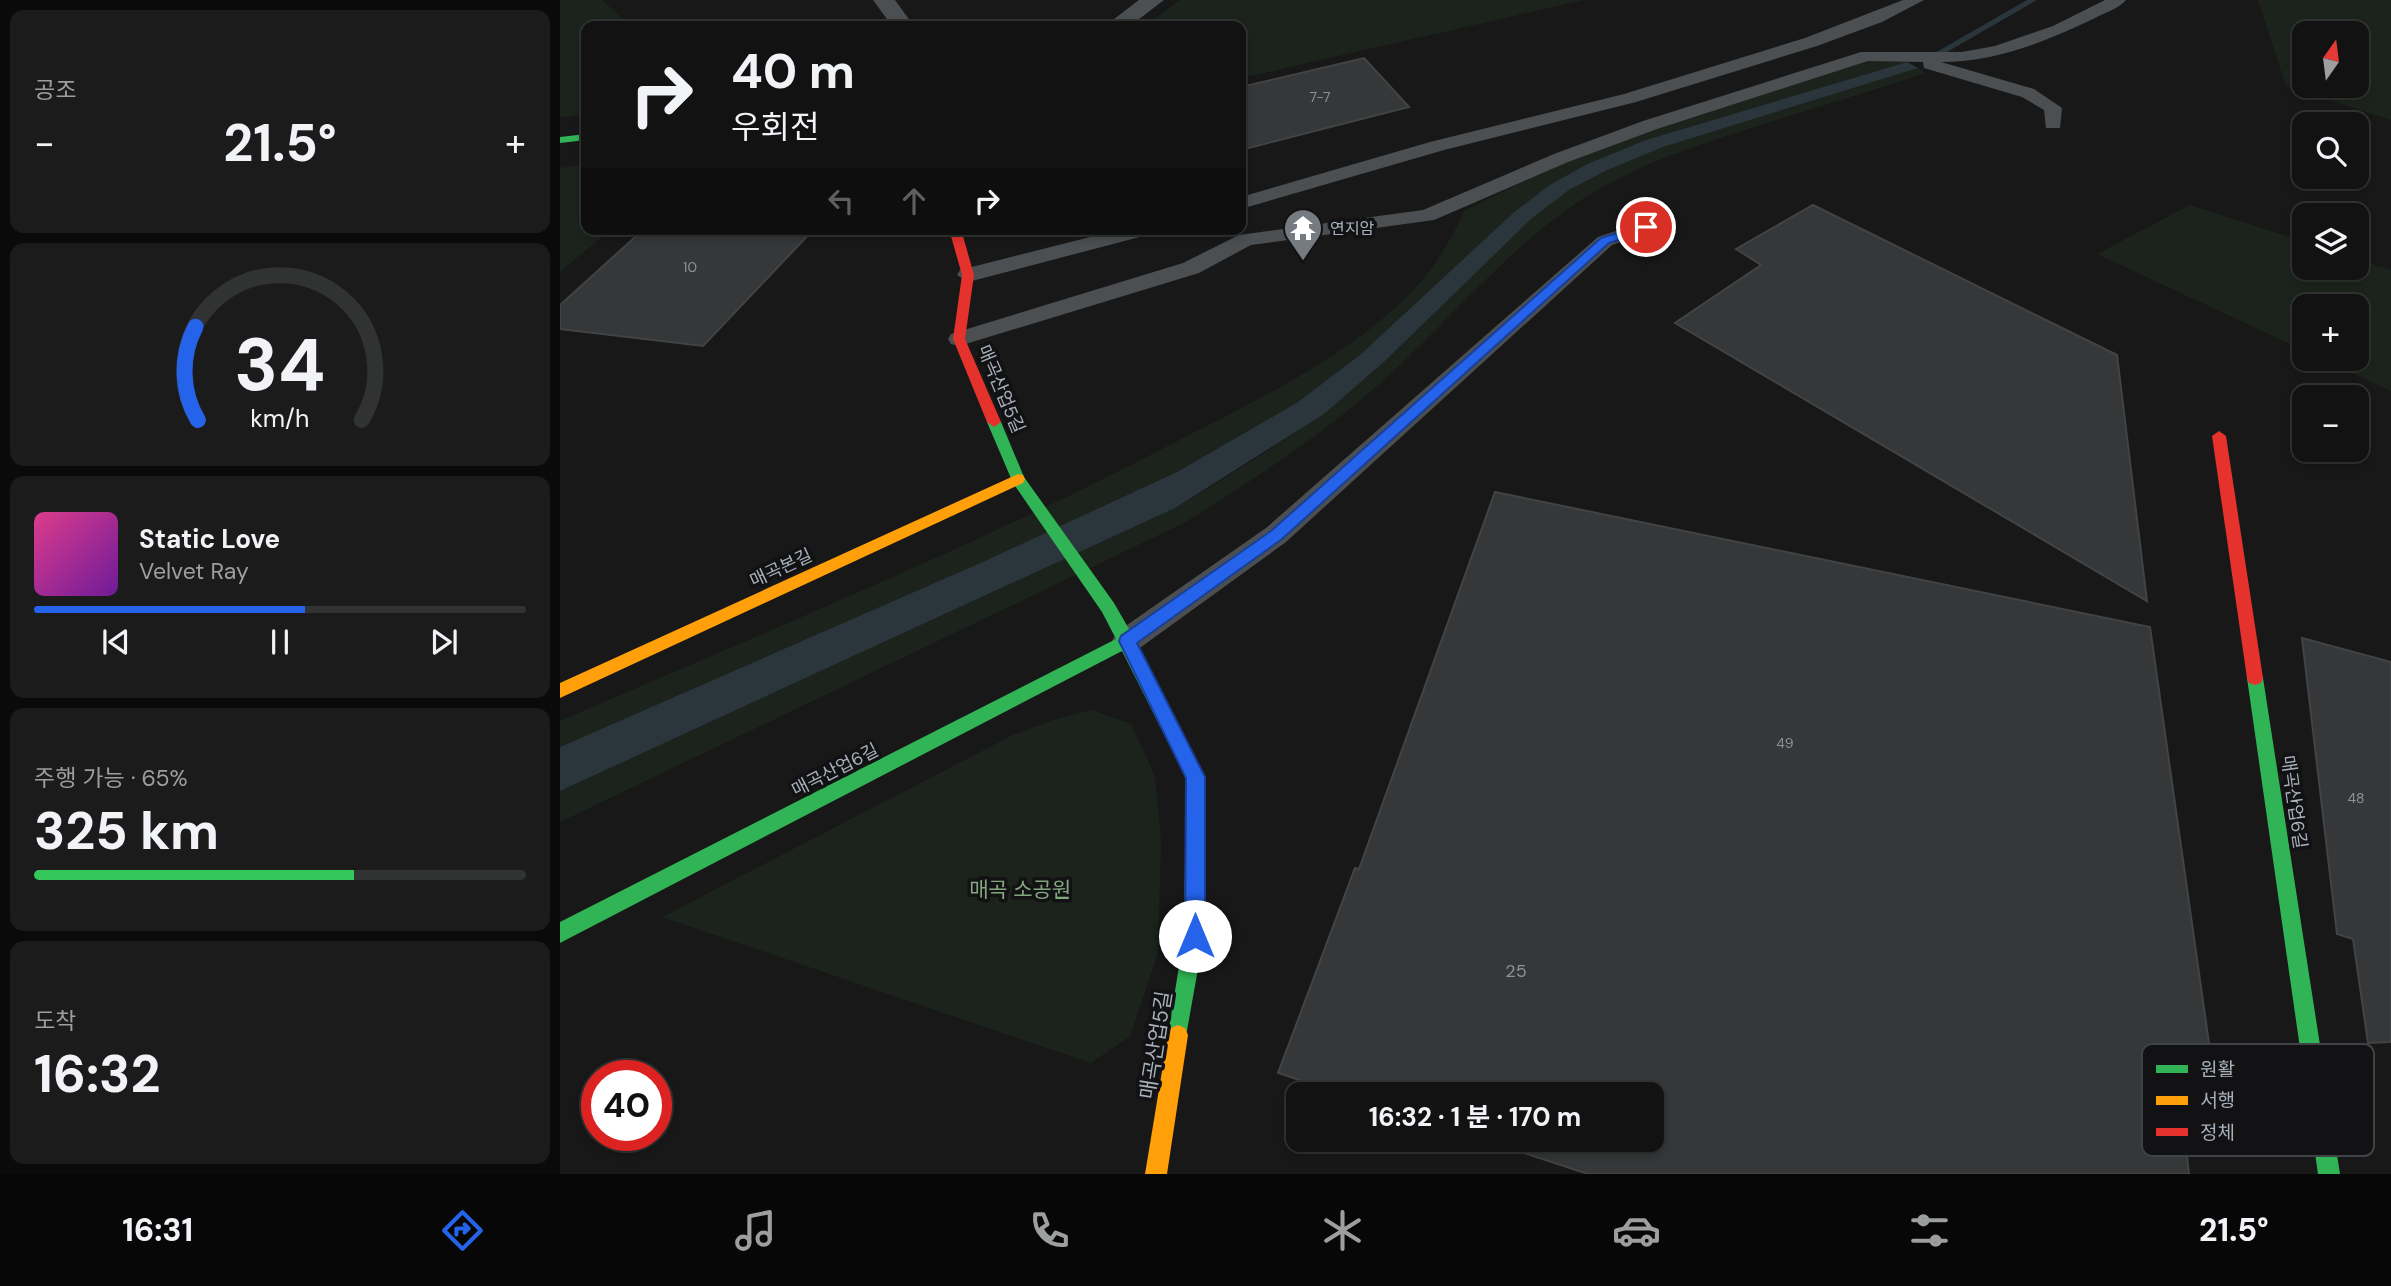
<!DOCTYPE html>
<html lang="ko">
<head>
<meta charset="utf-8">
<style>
	:root { --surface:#121212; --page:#1b1b1b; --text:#f1f3f6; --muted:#9c9e9f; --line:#313232; --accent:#2563eb }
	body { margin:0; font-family:"DM Sans","Noto Sans KR",sans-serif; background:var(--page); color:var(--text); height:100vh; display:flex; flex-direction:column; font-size:26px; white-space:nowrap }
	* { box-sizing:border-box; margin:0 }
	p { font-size:23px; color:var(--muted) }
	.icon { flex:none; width:38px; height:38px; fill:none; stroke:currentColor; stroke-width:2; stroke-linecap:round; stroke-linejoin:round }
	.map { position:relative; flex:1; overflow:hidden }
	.drawer { display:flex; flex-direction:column; gap:10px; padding:10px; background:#0a0a0a; width:560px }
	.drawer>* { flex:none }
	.hud { position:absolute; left:21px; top:21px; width:665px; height:214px; border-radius:14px; box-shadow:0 4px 10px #0003,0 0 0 2px var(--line); background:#121212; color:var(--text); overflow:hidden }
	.needle { width:46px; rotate:14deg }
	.tools { position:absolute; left:1732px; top:21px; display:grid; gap:14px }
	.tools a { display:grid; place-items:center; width:77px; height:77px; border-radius:14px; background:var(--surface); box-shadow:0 4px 10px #0003,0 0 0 2px var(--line); font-size:35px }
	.speed { position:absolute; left:21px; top:1060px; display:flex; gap:14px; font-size:35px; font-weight:700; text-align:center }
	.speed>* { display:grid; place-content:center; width:91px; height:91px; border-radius:50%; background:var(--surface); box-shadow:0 4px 10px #0003,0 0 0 2px var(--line); line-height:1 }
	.speed .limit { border:10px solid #d22; background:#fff; color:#111 }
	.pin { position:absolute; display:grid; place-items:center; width:60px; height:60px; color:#fff; margin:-30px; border:4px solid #fff; border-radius:50%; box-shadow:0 2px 7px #0007 }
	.me { position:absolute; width:77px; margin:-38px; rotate:0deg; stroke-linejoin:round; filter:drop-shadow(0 0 5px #0008) }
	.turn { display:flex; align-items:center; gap:24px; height:147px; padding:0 35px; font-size:32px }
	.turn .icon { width:91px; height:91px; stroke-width:2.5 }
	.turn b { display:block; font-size:49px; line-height:60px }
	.lanes { display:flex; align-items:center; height:66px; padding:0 35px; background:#0003; justify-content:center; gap:35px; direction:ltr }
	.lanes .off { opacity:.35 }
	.big { font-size:52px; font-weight:700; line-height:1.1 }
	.drawer .card { flex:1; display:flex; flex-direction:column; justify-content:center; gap:10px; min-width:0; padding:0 24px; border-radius:14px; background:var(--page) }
	.drawer .dial { align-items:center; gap:0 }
	.dial svg { height:182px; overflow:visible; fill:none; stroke:var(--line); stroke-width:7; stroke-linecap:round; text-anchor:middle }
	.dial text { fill:var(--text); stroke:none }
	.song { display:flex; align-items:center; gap:21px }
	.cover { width:84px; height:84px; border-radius:10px; background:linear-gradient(135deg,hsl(330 70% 55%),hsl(280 70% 35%)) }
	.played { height:7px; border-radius:4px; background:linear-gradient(90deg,var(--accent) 55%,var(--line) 55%) }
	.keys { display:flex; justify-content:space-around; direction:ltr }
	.heat { display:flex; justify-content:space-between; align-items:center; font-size:38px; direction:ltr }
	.charge { height:10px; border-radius:5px; background:linear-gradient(90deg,#34c759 65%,var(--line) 0) }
	.trip { position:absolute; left:726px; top:1082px; width:378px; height:70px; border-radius:14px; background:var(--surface); box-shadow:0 4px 10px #0003,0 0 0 2px var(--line); font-weight:700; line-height:70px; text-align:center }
	.dock { display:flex; height:112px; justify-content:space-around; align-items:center; background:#070707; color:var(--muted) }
	.dock .icon { width:49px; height:49px }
	.dock .active { color:var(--accent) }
	.dock b { font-size:32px; color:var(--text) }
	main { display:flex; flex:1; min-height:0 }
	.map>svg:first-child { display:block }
</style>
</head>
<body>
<main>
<section class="drawer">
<div class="card"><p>공조</p>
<div class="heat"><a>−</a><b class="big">21.5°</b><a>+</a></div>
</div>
<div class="card dial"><svg viewBox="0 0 100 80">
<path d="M14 69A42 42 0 1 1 86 69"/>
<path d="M14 69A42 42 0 0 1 13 28" stroke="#2563eb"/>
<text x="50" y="56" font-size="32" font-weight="700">34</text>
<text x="50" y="72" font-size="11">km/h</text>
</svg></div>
<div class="card">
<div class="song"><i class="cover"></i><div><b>Static Love</b><p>Velvet Ray</p></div></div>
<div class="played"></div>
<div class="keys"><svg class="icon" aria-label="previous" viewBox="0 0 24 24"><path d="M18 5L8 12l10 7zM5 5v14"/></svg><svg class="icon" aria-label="pause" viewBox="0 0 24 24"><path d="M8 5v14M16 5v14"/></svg><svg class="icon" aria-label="next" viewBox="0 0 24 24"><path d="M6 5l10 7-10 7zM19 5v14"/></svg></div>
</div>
<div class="card"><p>주행 가능 · 65%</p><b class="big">325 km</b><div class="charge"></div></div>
<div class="card"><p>도착</p><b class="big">16:32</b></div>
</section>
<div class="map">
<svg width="1831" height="1174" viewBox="0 0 1831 1174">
	<rect width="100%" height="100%" fill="#181818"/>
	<path fill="#1c231c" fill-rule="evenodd" d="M0 0H42L71 26H26V115L0 117Z
		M620 0H1024L681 78V26H585Z
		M1698 0H1831V120L1726 86ZM1797 33V86H1745V33Z
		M1311 60 1347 62 1086 140 1027 164 988 186 952 214 801 354 738 402 617 472 418 564 0 747V721C202 633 408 550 604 448 683 407 766 369 834 309 865 281 888 249 904 211L997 165 1101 127Z
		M1358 68 1366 73C1314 90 1262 106 1210 122 1147 142 1086 160 1029 195 958 239 901 307 841 364 775 427 701 475 624 523L0 822V791L615 508C688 464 760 421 823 363 885 307 938 235 1009 190 1062 157 1123 140 1181 123 1240 104 1299 86 1358 68Z
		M26 164V229H51L0 272V168Z
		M1630 205 1745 242V268H1797V259L1831 270V391L1761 359H1797V306H1745V351L1537 254Z
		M532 710 571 724 595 776 601 841 598 953 570 1036 531 1063 102 917 451 736 493 720Z"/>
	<path fill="#2a363b" d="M1347 62 1358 68 1103 147 1045 171 1009 190 972 218 824 362 764 414 615 508 0 791V747L418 564 617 472 738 402 801 354 952 214 988 186 1027 164 1086 140Z"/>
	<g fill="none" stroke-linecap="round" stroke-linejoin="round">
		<path fill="#2a363b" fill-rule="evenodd" d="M1467 0H1477L1380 56 1373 54Z"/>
	</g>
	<path fill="#353738" stroke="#414344" stroke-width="2" d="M804 58 849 107 681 150V87Z
		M1253 205 1557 355 1587 601 1115 323 1201 265 1176 249Z
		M84 229H254L143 346 0 329V305Z
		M935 492 1590 627 1656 1093 1619 1083 1629 1174H1028L921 1139H1092V1094H781L718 1073 795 868 799 869Z
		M1742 638 1831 662V1042L1808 1043 1793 939 1777 934Z"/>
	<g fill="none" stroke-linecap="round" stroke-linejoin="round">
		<path fill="#4c4f51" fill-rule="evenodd" d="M1343 0H1364L1322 22 1257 46 1076 102 884 150 681 209V197L870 142 1064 94 1245 38Z
			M1545 0H1566C1558 9 1544 13 1533 19 1485 42 1435 62 1381 62L1474 89 1502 108 1500 128H1486L1484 110 1462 97 1364 68 1363 62 1308 61 1097 129 1008 162 874 220 691 245 639 273 399 346 391 344 388 339 391 334 623 263 679 235 863 210 994 154 1083 121 1301 52H1402L1435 46 1493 26Z
			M1086 221 1093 223 1096 227 1093 231 1052 245 726 542 577 650 567 653 557 650 552 641 557 632 706 528 1038 237Z
			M562 229H598L595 233 408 282 397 275 400 270Z"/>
		<path fill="#4c4f51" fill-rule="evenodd" d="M313 0H335L354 26H332Z
			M579 0H604L570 26H545Z"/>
		<path fill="#30b455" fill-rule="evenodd" d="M26 134V140L0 143V137Z
			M434 417 441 422 464 477 554 603 573 636 644 777V935L625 1042 618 1045 611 1042 608 1035 624 935 626 778 562 651 0 943V922L556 639 542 612 453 483 427 422Z
			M1695 671 1701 673 1703 678 1780 1174H1758L1687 678 1689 673Z"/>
		<path fill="#ff9f0a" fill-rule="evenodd" d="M458 474 463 475 465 479 463 483 0 698V683Z
			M618 1025 625 1028 628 1035 607 1174H585L608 1035 611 1028Z"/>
		<path fill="#e5322d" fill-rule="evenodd" d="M389 229H401L414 275 405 339 441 422 434 427 427 422 393 339 402 275Z
			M1659 431 1666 436 1703 678 1701 683 1695 685 1689 683 1687 678 1652 436Z"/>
	</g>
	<path fill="#2563eb" stroke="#184099" stroke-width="2" d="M1086 224 1091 225V230L1049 243 722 539 577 643 645 777V936L642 943 635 946 627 943 625 936 626 778 559 641 561 636 711 531 1041 238Z"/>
	<defs>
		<symbol id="temple-pin" viewBox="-11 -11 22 30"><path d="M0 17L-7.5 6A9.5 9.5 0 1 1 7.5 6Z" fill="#767b81" stroke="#121214"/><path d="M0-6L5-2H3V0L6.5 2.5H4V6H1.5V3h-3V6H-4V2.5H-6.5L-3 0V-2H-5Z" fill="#fff"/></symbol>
	</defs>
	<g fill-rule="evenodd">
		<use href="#temple-pin" x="721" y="206" width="44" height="60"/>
	</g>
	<g text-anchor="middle" stroke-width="7" stroke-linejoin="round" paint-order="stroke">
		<g font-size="14" fill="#8b929a">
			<text x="760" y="102">7-7</text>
			<text x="130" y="272">10</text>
			<text x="1225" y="748">49</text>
			<text x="1796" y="803">48</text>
		</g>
		<g font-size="16" fill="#a8b1ba" stroke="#121214" text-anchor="start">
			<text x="770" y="234">연지암</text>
		</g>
		<g font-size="18" fill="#a8b1ba" stroke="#121214">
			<text transform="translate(441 389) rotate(67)" y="6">매곡산업5길</text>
			<text transform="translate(221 568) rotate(-25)" y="6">매곡본길</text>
			<text transform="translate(275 770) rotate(-27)" y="6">매곡산업6길</text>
			<text transform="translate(1734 802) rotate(82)" y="6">매곡산업6길</text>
		</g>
		<g font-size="18" fill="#8b929a">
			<text x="956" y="977">25</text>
		</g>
		<g font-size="21" fill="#82a67e" stroke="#121214">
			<text x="460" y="897">매곡 소공원</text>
		</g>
		<g font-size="21" fill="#a8b1ba" stroke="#121214">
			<text transform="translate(596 1045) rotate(-81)" y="7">매곡산업5길</text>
		</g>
	</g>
	<rect x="1582" y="1044" width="232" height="112" rx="10" fill="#121214" stroke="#3f4246" stroke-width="2"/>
	<rect x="1596" y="1065" width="32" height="8" fill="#30b455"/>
	<rect x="1596" y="1096" width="32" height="9" fill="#ff9f0a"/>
	<rect x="1596" y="1128" width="32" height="8" fill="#e5322d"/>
	<g font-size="19" fill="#a8b1ba">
		<text x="1640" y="1076">원활</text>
		<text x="1640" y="1107">서행</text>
		<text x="1640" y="1139">정체</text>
	</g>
</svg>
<div class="tools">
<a><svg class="needle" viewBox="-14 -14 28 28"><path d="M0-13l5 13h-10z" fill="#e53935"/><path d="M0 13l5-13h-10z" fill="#9c9e9f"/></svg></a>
<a><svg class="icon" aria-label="search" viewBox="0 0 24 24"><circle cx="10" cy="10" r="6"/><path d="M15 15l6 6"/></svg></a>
<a><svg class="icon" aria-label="layers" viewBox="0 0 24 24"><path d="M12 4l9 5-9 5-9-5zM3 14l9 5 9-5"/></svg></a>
<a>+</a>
<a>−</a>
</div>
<div class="speed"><div class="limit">40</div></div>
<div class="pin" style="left:1086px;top:227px;background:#d93025"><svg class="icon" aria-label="arrive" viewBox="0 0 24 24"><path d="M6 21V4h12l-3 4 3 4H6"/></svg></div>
<svg class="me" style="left:635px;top:936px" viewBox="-20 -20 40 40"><circle r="19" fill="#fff"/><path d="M0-13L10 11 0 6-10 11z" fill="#2563eb"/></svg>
<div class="trip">16:32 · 1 분 · 170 m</div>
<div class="hud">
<div class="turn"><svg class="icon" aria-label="right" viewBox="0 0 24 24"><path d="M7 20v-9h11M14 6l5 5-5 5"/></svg><div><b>40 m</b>우회전</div></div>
<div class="lanes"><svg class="icon off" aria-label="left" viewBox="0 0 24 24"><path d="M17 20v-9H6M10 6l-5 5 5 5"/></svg><svg class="icon off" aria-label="ahead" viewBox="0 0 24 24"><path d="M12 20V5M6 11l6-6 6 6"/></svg><svg class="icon" aria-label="right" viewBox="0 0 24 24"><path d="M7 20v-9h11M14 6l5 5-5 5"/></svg></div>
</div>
</div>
</main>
<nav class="dock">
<b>16:31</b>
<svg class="icon active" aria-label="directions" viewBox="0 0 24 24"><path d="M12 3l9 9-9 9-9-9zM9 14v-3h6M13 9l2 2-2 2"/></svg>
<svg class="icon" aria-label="music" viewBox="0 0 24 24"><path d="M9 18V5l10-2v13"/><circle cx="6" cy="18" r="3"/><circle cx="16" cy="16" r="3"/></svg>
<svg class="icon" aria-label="phone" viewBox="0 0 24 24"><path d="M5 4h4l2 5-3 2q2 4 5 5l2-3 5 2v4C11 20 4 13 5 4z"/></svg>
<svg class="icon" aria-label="climate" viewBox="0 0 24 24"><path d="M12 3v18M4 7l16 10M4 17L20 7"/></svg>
<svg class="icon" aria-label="car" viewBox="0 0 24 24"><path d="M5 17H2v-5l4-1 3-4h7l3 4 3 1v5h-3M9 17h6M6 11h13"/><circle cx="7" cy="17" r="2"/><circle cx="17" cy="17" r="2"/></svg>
<svg class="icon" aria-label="filters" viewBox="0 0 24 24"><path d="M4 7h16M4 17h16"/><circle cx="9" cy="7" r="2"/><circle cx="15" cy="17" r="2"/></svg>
<b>21.5°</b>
</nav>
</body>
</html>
